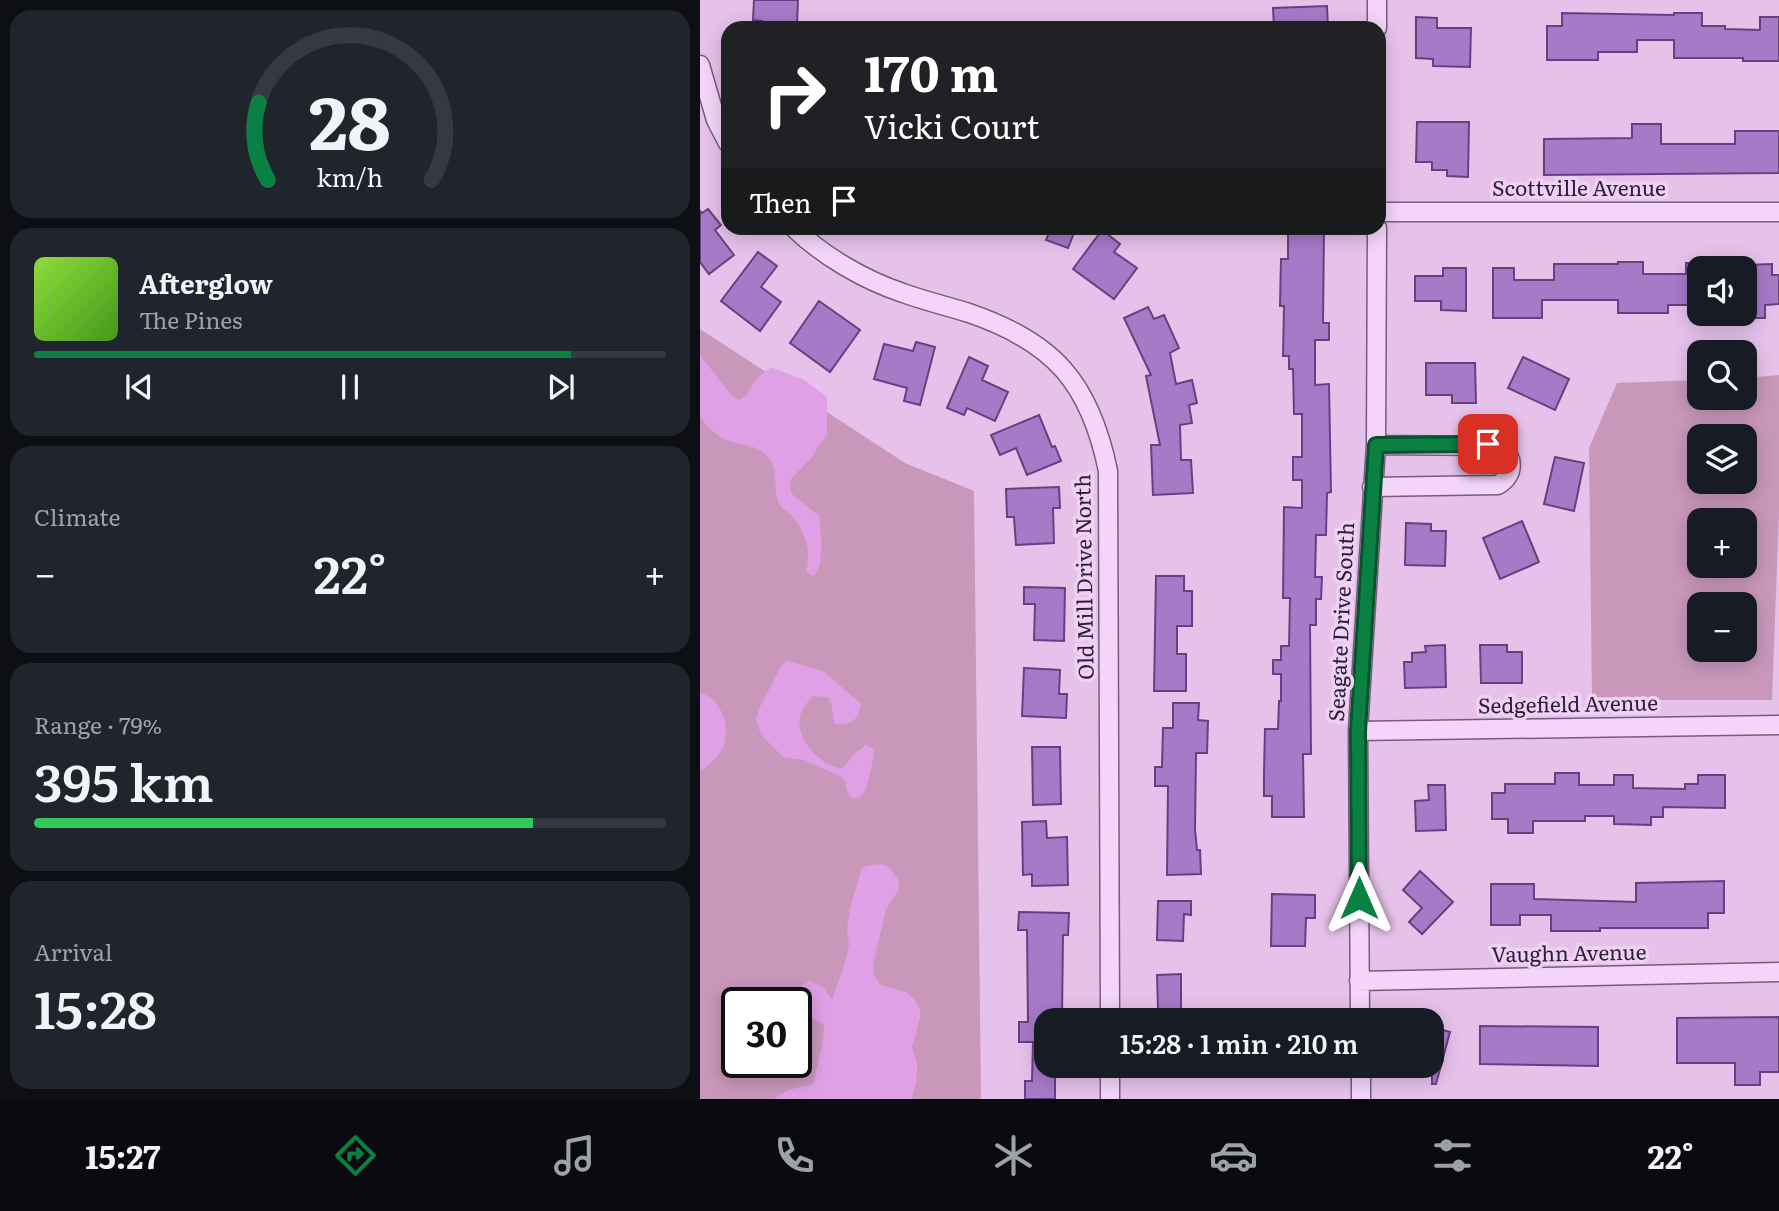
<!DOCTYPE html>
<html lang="en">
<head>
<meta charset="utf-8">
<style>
	:root { --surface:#171b24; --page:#20242c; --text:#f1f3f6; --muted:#9ea1a6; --line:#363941; --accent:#0b8043 }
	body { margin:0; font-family:Literata,serif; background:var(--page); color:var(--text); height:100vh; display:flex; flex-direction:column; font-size:26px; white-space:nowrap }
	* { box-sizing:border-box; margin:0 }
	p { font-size:23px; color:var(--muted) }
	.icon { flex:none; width:38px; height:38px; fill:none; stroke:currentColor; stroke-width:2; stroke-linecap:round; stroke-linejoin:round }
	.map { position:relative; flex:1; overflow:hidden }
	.side { display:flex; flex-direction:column; gap:10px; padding:10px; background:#0d0f14; width:700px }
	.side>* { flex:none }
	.guide { position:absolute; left:21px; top:21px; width:665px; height:214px; border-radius:21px; box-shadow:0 4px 18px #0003; background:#202124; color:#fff; overflow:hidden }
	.tools { position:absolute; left:987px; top:256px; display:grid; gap:14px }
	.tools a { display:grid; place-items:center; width:70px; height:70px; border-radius:14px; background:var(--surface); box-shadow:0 4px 18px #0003; font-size:35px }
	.speed { position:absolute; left:21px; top:987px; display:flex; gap:14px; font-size:35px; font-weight:700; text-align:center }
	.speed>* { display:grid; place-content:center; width:91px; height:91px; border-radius:50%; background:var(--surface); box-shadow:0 4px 18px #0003; line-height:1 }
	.speed .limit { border:4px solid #111; border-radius:10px; background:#fff; color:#111 }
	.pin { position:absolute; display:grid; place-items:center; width:60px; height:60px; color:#fff; margin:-30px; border-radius:14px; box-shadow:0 4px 10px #0006 }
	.me { position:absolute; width:77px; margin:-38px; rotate:0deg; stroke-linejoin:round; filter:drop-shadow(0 0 5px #0008) }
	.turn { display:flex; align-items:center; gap:24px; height:147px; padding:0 28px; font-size:32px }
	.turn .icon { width:91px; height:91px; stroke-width:2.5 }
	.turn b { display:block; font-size:49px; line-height:60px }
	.then { display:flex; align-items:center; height:66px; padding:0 28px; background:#0003; gap:14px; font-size:26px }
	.big { font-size:52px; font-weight:600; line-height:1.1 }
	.side .card { flex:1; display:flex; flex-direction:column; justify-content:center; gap:10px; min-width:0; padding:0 24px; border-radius:21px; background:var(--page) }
	.side .dial { align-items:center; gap:0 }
	.dial svg { height:182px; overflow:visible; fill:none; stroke:var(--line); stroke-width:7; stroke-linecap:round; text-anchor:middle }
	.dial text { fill:var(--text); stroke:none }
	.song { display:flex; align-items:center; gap:21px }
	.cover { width:84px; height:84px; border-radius:10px; background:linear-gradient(135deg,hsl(90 70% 55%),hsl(100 70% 35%)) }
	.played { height:7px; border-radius:4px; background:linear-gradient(90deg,var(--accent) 85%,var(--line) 85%) }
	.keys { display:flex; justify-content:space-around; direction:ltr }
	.heat { display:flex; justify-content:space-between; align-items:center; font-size:38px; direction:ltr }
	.charge { height:10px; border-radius:5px; background:linear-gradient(90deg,#34c759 79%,var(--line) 0) }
	.trip { position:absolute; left:334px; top:1008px; width:410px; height:70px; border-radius:21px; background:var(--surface); box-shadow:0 4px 18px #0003; font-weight:600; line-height:70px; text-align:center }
	.tab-bar { display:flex; height:112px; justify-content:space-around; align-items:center; background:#090b0e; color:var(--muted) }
	.tab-bar .icon { width:49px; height:49px }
	.tab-bar .current { color:var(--accent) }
	.tab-bar b { font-size:32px; color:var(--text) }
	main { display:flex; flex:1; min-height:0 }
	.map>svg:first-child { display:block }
</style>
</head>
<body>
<main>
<section class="side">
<div class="card dial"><svg viewBox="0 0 100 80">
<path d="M14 69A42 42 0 1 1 86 69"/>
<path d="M14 69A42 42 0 0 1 10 35" stroke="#0b8043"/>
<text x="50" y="56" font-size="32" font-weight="700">28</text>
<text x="50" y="72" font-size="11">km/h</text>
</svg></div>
<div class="card">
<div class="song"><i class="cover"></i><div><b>Afterglow</b><p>The Pines</p></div></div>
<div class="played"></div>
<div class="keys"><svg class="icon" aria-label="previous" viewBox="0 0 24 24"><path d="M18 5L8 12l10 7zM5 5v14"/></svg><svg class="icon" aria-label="pause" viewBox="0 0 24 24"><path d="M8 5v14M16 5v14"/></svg><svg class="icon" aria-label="next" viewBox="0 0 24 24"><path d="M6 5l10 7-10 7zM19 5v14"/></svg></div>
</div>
<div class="card"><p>Climate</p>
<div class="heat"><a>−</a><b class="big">22°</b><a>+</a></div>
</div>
<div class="card"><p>Range · 79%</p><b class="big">395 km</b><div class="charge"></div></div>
<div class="card"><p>Arrival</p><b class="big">15:28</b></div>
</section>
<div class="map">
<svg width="1079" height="1099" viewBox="0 0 1079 1099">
	<rect width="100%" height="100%" fill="#e6c2eb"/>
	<path fill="#c997ba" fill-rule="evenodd" d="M0 329 205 463 274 491 281 1099H0ZM37 1003H96V1062H37Z
		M1079 375V511L1072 700H892L889 448 917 383 999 380V397H1045V378ZM999 436H1045V481H999ZM999 520H1045V565H999ZM999 604H1045V649H999Z"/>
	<path fill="#e0a0e6" d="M0 355 31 395 39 400 46 396 55 380 71 367 104 380 127 397V435L117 447 114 455 91 479 90 486 92 494 119 516C121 534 125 561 114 576L106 572C112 554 105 530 92 516 87 510 80 509 78 501 73 487 79 471 69 458 54 442 42 447 24 439 16 435 6 425 0 417Z
		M87 661 123 671 161 704C160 719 149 728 134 723L131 702 128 697 112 696C109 701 104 706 102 710 91 736 119 765 142 769L156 752 166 745 174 749C174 756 168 788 163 794 160 798 157 797 152 798L146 789V782L142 777 104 760 83 757 61 735 56 719 60 707 81 666Z
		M0 693C22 698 31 728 23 747 18 758 9 765 0 771Z
		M178 864 188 866 199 881 198 891 186 909 173 965 174 975 180 985 206 992 214 999 220 1010V1018L212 1047 217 1064V1076L212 1099H74L88 1090 113 1084C117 1067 124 1041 124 1024 104 1014 99 1012 98 989L109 981 123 987 132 1000 145 963 149 944 147 929 150 909 162 867Z"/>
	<path fill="#a77ac8" stroke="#664182" stroke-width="2" d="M54 0H98L97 24H91V28H61L62 21 53 20Z
		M627 6 628 28H574L573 8Z
		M862 13 974 15V13H1002V26H1025V29L1060 30V17H1079V61H1043V58H974V40H937V52H898V60H847V26H862Z
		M716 17 737 18V28H771L770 67 733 66V59L716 58Z
		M717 122H769L768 177 747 176V170H732V162H716Z
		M932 124H961V144H1035V131H1079V173L844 175V139L932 138Z
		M8 209 21 225 15 230 34 255 9 274 0 262V211L2 213Z
		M351 228H376L368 248 346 240Z
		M588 228H624L623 323H629V340H615V385L629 384 631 492 627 493 626 535H616L615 577H622L621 599H616V625H610L611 754H603L604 817H572V796H564V772L565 729H578L579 701H581V674H573V660H581V646H589L590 598H583L584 507 602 508V480H593V457H602V414H594L593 369H589V356H583L584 306H580L581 259H588Z
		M402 230 420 244 414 252 437 268 414 299 373 269Z
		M58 252 77 266 61 287 81 302 60 331 21 301Z
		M918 262H943V274H986V263H999V305H968V313H918V300H842V318H793V268H814V280H854V264H918Z
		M1072 264V275H1079V304L1065 305V318H1046V265Z
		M743 268H766V311L741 310V301H715V276H743Z
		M119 301 160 330 130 372 90 343Z
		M448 307 454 319 464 315 479 348 470 353 476 384 492 380 497 403 489 405 492 423 480 425 481 460H491L493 493 453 495 451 445H460L446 376 451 375 424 318Z
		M216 342 235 347 220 405 204 401 207 388 174 379 184 344 213 351Z
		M269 357 288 366 282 380 308 392 295 421 267 408 264 415 247 408Z
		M823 357 869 379 855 410 808 388Z
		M726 363H775L776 403H752V395H726Z
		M339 415 352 447 355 446 361 461 327 475 316 448 300 455 291 435Z
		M855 457 884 463 874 511 844 504Z
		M359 487 360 508H353L354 543 316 545 314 517H307L306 489Z
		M822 521 839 562 800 579 783 538Z
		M706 523 731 524V531H746L745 566 705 565Z
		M456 576H484V591H492V626H477V654H486V691H454Z
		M324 587 365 588 364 641 334 640 335 604H324Z
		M745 645 746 687 705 688 704 662H712V653L726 652 725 646Z
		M780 645H807V652H822V683H781Z
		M324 668 360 670 359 694H367L366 718 322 716Z
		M473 703H499L498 720 508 721 507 753H496L495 829 497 850H500L501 874 467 875 468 786H455V767H462L463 728H473Z
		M332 747H360L361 804 333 805Z
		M855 773H879V785H914V775H933V788L985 789V784H998V775H1025V808L963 807V817H951V825L914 824V816H885V821H833V833H808V819H792V793H805V784H855Z
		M728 785H745L746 830 716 831 715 801 729 800Z
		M346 821 347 838 367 837 368 885 332 886V874L323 875 322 822Z
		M720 871 753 902 722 934 709 922 722 908 703 890Z
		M1024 881V913H1008V928H900V931H851V915H820V925H791V884H834V899L936 902V883Z
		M572 894 615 895V918H606L605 946H571Z
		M458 901H491V915L484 914 483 941 457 940Z
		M319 912 369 913 368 935H363L362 1020H346V1067H355V1099H325V1081H332L333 1042H319V1022H328L327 930H318Z
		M481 974V1009H458L457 975Z
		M1079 1017V1072H1060V1085H1035V1063H977V1018Z
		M780 1026 898 1027V1066L780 1064Z
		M732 1027 750 1032 736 1084H732Z"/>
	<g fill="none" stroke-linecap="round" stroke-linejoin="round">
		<defs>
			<path id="minor" d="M677 28V0
				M0 65 16 120 28 143
				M679 212H1079
				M94 228C123 256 164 280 203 293 225 301 247 306 269 313 354 342 390 383 408 471L410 1020
				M672 487 798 485C815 474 815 456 798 446L676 445
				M658 731 1079 725
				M659 981 1079 972
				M660 1020 658 731 676 445 677 228
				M410 1066V1099
				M661 1066V1099"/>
		</defs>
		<use href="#minor" stroke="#785a84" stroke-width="21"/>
		<use href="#minor" stroke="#f2d5f7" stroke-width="18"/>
	</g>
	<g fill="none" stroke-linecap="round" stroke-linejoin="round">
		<defs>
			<path id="route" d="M659 898 658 731 676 445 788 444"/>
		</defs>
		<use href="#route" stroke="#07532c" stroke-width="18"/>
		<use href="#route" stroke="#0b8043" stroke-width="12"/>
	</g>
	<g text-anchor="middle" stroke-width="7" stroke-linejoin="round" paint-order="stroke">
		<g font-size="21" fill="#2d1e35" stroke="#efd1f3">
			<text x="879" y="196">Scottville Avenue</text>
			<text transform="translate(385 577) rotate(-91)" y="7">Old Mill Drive North</text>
			<text transform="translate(642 622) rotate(-87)" y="7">Seagate Drive South</text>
			<text transform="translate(868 705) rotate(-1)" y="7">Sedgefield Avenue</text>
			<text transform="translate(869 954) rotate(-1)" y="7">Vaughn Avenue</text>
		</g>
	</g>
</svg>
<div class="tools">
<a><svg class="icon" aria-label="sound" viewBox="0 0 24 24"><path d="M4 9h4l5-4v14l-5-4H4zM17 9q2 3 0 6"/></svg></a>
<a><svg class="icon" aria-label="search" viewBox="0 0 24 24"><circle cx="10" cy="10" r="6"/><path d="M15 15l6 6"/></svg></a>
<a><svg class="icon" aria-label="layers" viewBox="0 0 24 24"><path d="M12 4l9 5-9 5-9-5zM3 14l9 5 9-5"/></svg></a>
<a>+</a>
<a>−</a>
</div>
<div class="speed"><div class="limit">30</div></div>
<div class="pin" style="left:788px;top:444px;background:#d93025"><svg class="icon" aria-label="arrive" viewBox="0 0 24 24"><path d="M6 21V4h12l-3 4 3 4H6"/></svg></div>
<svg class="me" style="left:659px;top:898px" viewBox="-20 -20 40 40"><path d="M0-17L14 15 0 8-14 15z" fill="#0b8043" stroke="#fff" stroke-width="4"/></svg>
<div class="trip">15:28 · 1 min · 210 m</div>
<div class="guide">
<div class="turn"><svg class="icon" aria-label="right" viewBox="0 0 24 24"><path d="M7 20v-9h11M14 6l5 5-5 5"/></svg><div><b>170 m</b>Vicki Court</div></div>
<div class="then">Then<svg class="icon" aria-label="arrive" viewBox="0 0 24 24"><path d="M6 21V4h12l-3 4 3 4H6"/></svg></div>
</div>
</div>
</main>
<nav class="tab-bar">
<b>15:27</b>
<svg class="icon current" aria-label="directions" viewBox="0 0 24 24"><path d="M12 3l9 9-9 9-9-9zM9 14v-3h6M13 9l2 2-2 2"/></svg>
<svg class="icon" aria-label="music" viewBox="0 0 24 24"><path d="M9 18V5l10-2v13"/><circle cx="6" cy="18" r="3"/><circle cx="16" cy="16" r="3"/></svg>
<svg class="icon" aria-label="phone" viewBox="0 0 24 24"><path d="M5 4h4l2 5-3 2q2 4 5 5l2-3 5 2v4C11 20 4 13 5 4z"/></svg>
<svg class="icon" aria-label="climate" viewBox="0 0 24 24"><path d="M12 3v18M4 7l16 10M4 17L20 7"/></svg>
<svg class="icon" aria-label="car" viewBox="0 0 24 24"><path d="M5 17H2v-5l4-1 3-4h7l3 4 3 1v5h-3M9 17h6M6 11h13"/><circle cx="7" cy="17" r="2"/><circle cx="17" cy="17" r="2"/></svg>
<svg class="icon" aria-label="filters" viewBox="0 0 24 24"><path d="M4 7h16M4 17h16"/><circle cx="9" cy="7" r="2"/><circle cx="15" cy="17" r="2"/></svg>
<b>22°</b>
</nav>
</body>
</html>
